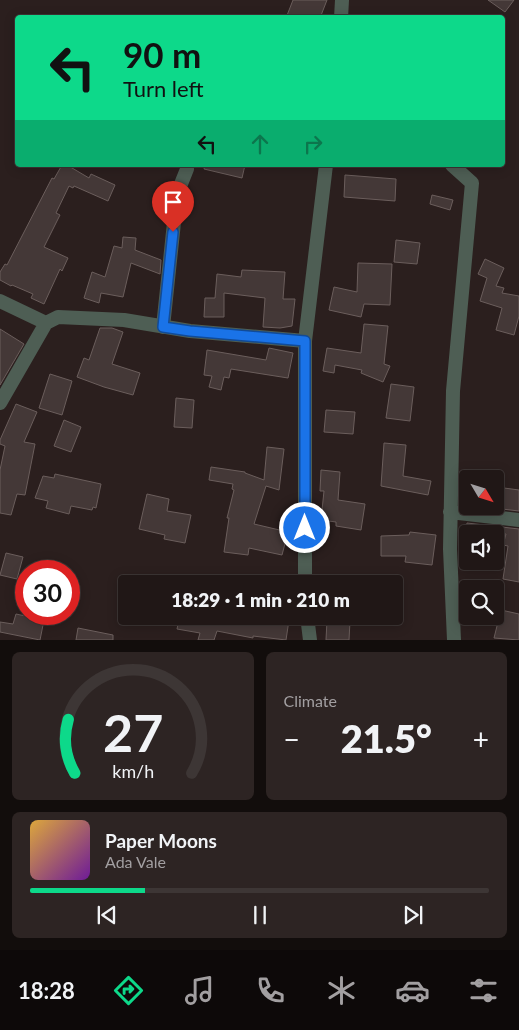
<!DOCTYPE html>
<html lang="en">
<head>
<meta charset="utf-8">
<style>
	:root { --surface:#201716; --page:#2d2423; --text:#f1f3f6; --muted:#a29fa1; --line:#3d3635; --accent:#0dd98a }
	body { margin:0; font-family:Lato,sans-serif; background:var(--page); color:var(--text); height:100vh; display:flex; flex-direction:column; font-size:19px; white-space:nowrap }
	* { box-sizing:border-box; margin:0 }
	p { font-size:16px; color:var(--muted) }
	.icon { flex:none; width:28px; height:28px; fill:none; stroke:currentColor; stroke-width:2; stroke-linecap:round; stroke-linejoin:round }
	.map { position:relative; height:640px; overflow:hidden }
	.panel { display:flex; flex-direction:column; gap:12px; padding:12px; background:#120d0c; flex:1 }
	.panel>* { flex:none }
	.guide { position:absolute; left:15px; top:15px; width:490px; height:152px; border-radius:5px; box-shadow:0 2px 12px #0003,0 0 0 1px var(--line); background:#0dd98a; color:#111; overflow:hidden }
	.needle { width:32px; rotate:128deg }
	.controls { position:absolute; left:459px; top:470px; display:grid; gap:10px }
	.controls a { display:grid; place-items:center; width:45px; height:45px; border-radius:5px; background:var(--surface); box-shadow:0 2px 12px #0003,0 0 0 1px var(--line); font-size:25px }
	.speed { position:absolute; left:15px; top:560px; display:flex; gap:10px; font-size:25px; font-weight:700; text-align:center }
	.speed>* { display:grid; place-content:center; width:65px; height:65px; border-radius:50%; background:var(--surface); box-shadow:0 2px 12px #0003,0 0 0 1px var(--line); line-height:1 }
	.speed .limit { border:8px solid #d22; background:#fff; color:#111 }
	.pin { position:absolute; display:grid; place-items:center; width:42px; height:42px; color:#fff; margin:-51px -21px; border-radius:50% 50% 50% 0; rotate:-45deg; box-shadow:0 0 5px #0007 }
	.pin .icon { rotate:45deg }
	.me { position:absolute; width:55px; margin:-28px; rotate:0deg; stroke-linejoin:round; filter:drop-shadow(0 0 4px #0008) }
	.turn { display:flex; align-items:center; gap:18px; height:105px; padding:0 25px; font-size:22px }
	.turn .icon { width:65px; height:65px; stroke-width:2.5 }
	.turn b { display:block; font-size:35px; line-height:42px }
	.lanes { display:flex; align-items:center; height:48px; padding:0 25px; background:#0003; justify-content:center; gap:25px; direction:ltr }
	.lanes .off { opacity:.35 }
	.big { font-size:38px; font-weight:800; line-height:1.1 }
	.panel .widget { flex:1; display:flex; flex-direction:column; justify-content:center; gap:8px; min-width:0; padding:0 18px; border-radius:8px; background:var(--page) }
	.panel .dial { align-items:center; gap:0 }
	.dial svg { height:130px; overflow:visible; fill:none; stroke:var(--line); stroke-width:7; stroke-linecap:round; text-anchor:middle }
	.dial text { fill:var(--text); stroke:none }
	.song { display:flex; align-items:center; gap:15px }
	.cover { width:60px; height:60px; border-radius:8px; background:linear-gradient(135deg,hsl(40 70% 55%),hsl(280 70% 35%)) }
	.played { height:5px; border-radius:2px; background:linear-gradient(90deg,var(--accent) 25%,var(--line) 25%) }
	.keys { display:flex; justify-content:space-around; direction:ltr }
	.heat { display:flex; justify-content:space-between; align-items:center; font-size:28px; direction:ltr }
	.panel .tiles { flex:1; display:grid; gap:12px; grid-template-columns:1fr 1fr }
	.widget:last-child { grid-column:span 2 }
	.trip { position:absolute; left:118px; top:575px; width:285px; height:50px; border-radius:5px; background:var(--surface); box-shadow:0 2px 12px #0003,0 0 0 1px var(--line); font-weight:800; line-height:50px; text-align:center }
	.tabs { display:flex; height:80px; justify-content:space-around; align-items:center; background:#0d0909; color:var(--muted) }
	.tabs .icon { width:35px; height:35px }
	.tabs .selected { color:var(--accent) }
	.tabs b { font-size:22px; color:var(--text) }
	.map>svg:first-child { display:block }
</style>
</head>
<body>
<div class="map">
<svg width="519" height="640" viewBox="0 0 519 640">
	<rect width="100%" height="100%" fill="#2b1f1e"/>
	<path fill="#443837" stroke="#6b5e5c" d="M293 0H327L320 18H286Z
		M488 0H514L505 12Z
		M62 165H67L89 178 91 174 115 185 108 201 74 186 73 188 69 186 56 213 60 215 44 247 68 258 62 271 60 269 44 304 31 298 33 294 12 285 11 286 0 280V272L5 264 7 265 52 178 54 179Z
		M205 165H245L242 178 204 169Z
		M345 175 396 179 395 201 344 197Z
		M432 195 453 200 450 210 430 204Z
		M123 237 136 238 135 250 161 260 160 274 131 263 123 297 101 293 99 303 84 298 92 272 105 277 114 246 122 248Z
		M396 240 420 243 417 264 394 262Z
		M485 259 504 268 496 286 504 288 502 293 519 296V316L514 335 496 330 502 308 480 301 487 278 478 274Z
		M358 263 392 264 390 305 364 304 361 317 329 310 334 287 357 292Z
		M242 270 285 272 283 299H295L292 326 280 328 263 327 265 298 224 293V317H204L205 298H215L217 274 241 277Z
		M364 324 388 326 384 364 390 366 383 382 361 373 362 370 335 365 334 373 323 371 327 348 361 353Z
		M100 328H112L123 332 112 364 140 373 133 395 104 387 77 377 84 358 89 360Z
		M0 329 24 344 0 385Z
		M269 348 293 353 288 378 231 369 229 378 224 377 221 390 209 387 212 376 204 375 207 350 266 360Z
		M50 374 72 381 62 415 39 408Z
		M391 384 414 387 410 421 386 418Z
		M176 398 194 400 192 428 174 427Z
		M16 404 37 412 24 442 35 444 25 495 17 494 11 515 0 513V470L5 446 0 444V440Z
		M326 410 355 412 353 434 324 432Z
		M64 420 81 427 71 452 54 446Z
		M384 443 406 445 403 476 431 481 428 495 381 486Z
		M267 447 284 449 279 490 266 486 254 524 288 532 282 555 249 548 248 555 224 552 229 518H227L234 490 232 489 233 484 209 480 211 467 245 472V473L264 480Z
		M321 470 340 472 338 500 365 504 361 530 336 526V522L321 520 324 491H320Z
		M55 474 101 484 96 508 93 507 92 510 71 506 69 514 46 508 48 501 35 498 43 476 54 478Z
		M504 488 519 490V511L502 509Z
		M147 494 169 499 167 511 191 515 185 543 164 539 165 535 139 529Z
		M467 523 519 529V582L503 579 508 546 503 545 506 534H465Z
		M410 532 436 535 432 565 405 562 406 556H381V536L409 535Z
		M6 553 23 557 17 579 0 575Z
		M501 610 519 614V640L494 638Z
		M16 614 44 620 40 640 0 632V622L13 624Z
		M180 616H263L289 620 286 640 253 636V638L217 631 214 640H198L200 633 177 629Z
		M327 620 350 621 349 640H326Z
		M78 628 113 635V640H76Z"/>
	<g fill="none" stroke-linecap="round" stroke-linejoin="round">
		<path stroke="#4e5e54" stroke-width="14" d="M341 18 342 0
			M452 165 472 183 453 391 450 549 454 640
			M0 301 46 323
			M163 327 177 194 187 169
			M0 403 46 323 58 317 124 320 190 331 305 341
			M450 512 519 520
			M305 584V341L326 165
			M307 616 310 640"/>
	</g>
	<g fill="none" stroke-linecap="round" stroke-linejoin="round">
		<defs>
			<path id="route" d="M173 232 163 327 190 331 305 341V528"/>
		</defs>
		<use href="#route" stroke="#114b97" stroke-width="12"/>
		<use href="#route" stroke="#1a73e8" stroke-width="9"/>
	</g>
</svg>
<div class="controls">
<a><svg class="needle" viewBox="-14 -14 28 28"><path d="M0-13l5 13h-10z" fill="#e53935"/><path d="M0 13l5-13h-10z" fill="#a29fa1"/></svg></a>
<a><svg class="icon" aria-label="sound" viewBox="0 0 24 24"><path d="M4 9h4l5-4v14l-5-4H4zM17 9q2 3 0 6"/></svg></a>
<a><svg class="icon" aria-label="search" viewBox="0 0 24 24"><circle cx="10" cy="10" r="6"/><path d="M15 15l6 6"/></svg></a>
</div>
<div class="speed"><div class="limit">30</div></div>
<div class="pin" style="left:173px;top:232px;background:#d93025"><svg class="icon" aria-label="arrive" viewBox="0 0 24 24"><path d="M6 21V4h12l-3 4 3 4H6"/></svg></div>
<svg class="me" style="left:305px;top:528px" viewBox="-20 -20 40 40"><circle r="17" fill="#1a73e8" stroke="#fff" stroke-width="3"/><path d="M0-11L8 9 0 5-8 9z" fill="#fff"/></svg>
<div class="trip">18:29 · 1 min · 210 m</div>
<div class="guide">
<div class="turn"><svg class="icon" aria-label="left" viewBox="0 0 24 24"><path d="M17 20v-9H6M10 6l-5 5 5 5"/></svg><div><b>90 m</b>Turn left</div></div>
<div class="lanes"><svg class="icon" aria-label="left" viewBox="0 0 24 24"><path d="M17 20v-9H6M10 6l-5 5 5 5"/></svg><svg class="icon off" aria-label="ahead" viewBox="0 0 24 24"><path d="M12 20V5M6 11l6-6 6 6"/></svg><svg class="icon off" aria-label="right" viewBox="0 0 24 24"><path d="M7 20v-9h11M14 6l5 5-5 5"/></svg></div>
</div>
</div>
<section class="panel">
<div class="tiles">
<div class="widget dial"><svg viewBox="0 0 100 80">
<path d="M14 69A42 42 0 1 1 86 69"/>
<path d="M14 69A42 42 0 0 1 10 36" stroke="#0dd98a"/>
<text x="50" y="56" font-size="32" font-weight="700">27</text>
<text x="50" y="72" font-size="11">km/h</text>
</svg></div>
<div class="widget"><p>Climate</p>
<div class="heat"><a>−</a><b class="big">21.5°</b><a>+</a></div>
</div>
<div class="widget">
<div class="song"><i class="cover"></i><div><b>Paper Moons</b><p>Ada Vale</p></div></div>
<div class="played"></div>
<div class="keys"><svg class="icon" aria-label="previous" viewBox="0 0 24 24"><path d="M18 5L8 12l10 7zM5 5v14"/></svg><svg class="icon" aria-label="pause" viewBox="0 0 24 24"><path d="M8 5v14M16 5v14"/></svg><svg class="icon" aria-label="next" viewBox="0 0 24 24"><path d="M6 5l10 7-10 7zM19 5v14"/></svg></div>
</div>
</div>
</section>
<nav class="tabs">
<b>18:28</b>
<svg class="icon selected" aria-label="directions" viewBox="0 0 24 24"><path d="M12 3l9 9-9 9-9-9zM9 14v-3h6M13 9l2 2-2 2"/></svg>
<svg class="icon" aria-label="music" viewBox="0 0 24 24"><path d="M9 18V5l10-2v13"/><circle cx="6" cy="18" r="3"/><circle cx="16" cy="16" r="3"/></svg>
<svg class="icon" aria-label="phone" viewBox="0 0 24 24"><path d="M5 4h4l2 5-3 2q2 4 5 5l2-3 5 2v4C11 20 4 13 5 4z"/></svg>
<svg class="icon" aria-label="climate" viewBox="0 0 24 24"><path d="M12 3v18M4 7l16 10M4 17L20 7"/></svg>
<svg class="icon" aria-label="car" viewBox="0 0 24 24"><path d="M5 17H2v-5l4-1 3-4h7l3 4 3 1v5h-3M9 17h6M6 11h13"/><circle cx="7" cy="17" r="2"/><circle cx="17" cy="17" r="2"/></svg>
<svg class="icon" aria-label="filters" viewBox="0 0 24 24"><path d="M4 7h16M4 17h16"/><circle cx="9" cy="7" r="2"/><circle cx="15" cy="17" r="2"/></svg>
</nav>
</body>
</html>
